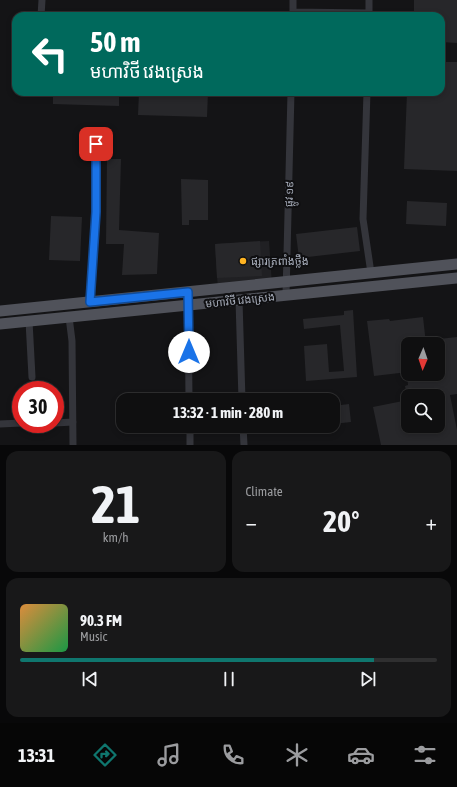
<!DOCTYPE html>
<html lang="en">
<head>
<meta charset="utf-8">
<style>
	:root { --surface:#0f0f10; --page:#181819; --text:#f1f3f6; --muted:#9b9c9f; --line:#2f2f30; --accent:#0f766e }
	body { margin:0; font-family:"Asap Condensed","Noto Sans Khmer",sans-serif; background:var(--page); color:var(--text); height:100vh; display:flex; flex-direction:column; font-size:15px; white-space:nowrap }
	* { box-sizing:border-box; margin:0 }
	p { font-size:13px; color:var(--muted) }
	.icon { flex:none; width:22px; height:22px; fill:none; stroke:currentColor; stroke-width:2; stroke-linecap:round; stroke-linejoin:round }
	.map { position:relative; height:445px; overflow:hidden }
	.panel { display:flex; flex-direction:column; gap:6px; padding:6px; background:#080809; flex:1 }
	.panel>* { flex:none }
	.guide { position:absolute; left:12px; top:12px; width:433px; height:84px; border-radius:12px; box-shadow:0 2px 6px #0003,0 0 0 1px var(--line); background:#00695c; color:#fff; overflow:hidden }
	.needle { width:26px; rotate:182deg }
	.tools { position:absolute; left:401px; top:337px; display:grid; gap:8px }
	.tools a { display:grid; place-items:center; width:44px; height:44px; border-radius:8px; background:var(--surface); box-shadow:0 2px 6px #0003,0 0 0 1px var(--line); font-size:20px }
	.speed { position:absolute; left:12px; top:381px; display:flex; gap:8px; font-size:20px; font-weight:700; text-align:center }
	.speed>* { display:grid; place-content:center; width:52px; height:52px; border-radius:50%; background:var(--surface); box-shadow:0 2px 6px #0003,0 0 0 1px var(--line); line-height:1 }
	.speed .limit { border:6px solid #d22; background:#fff; color:#111 }
	.pin { position:absolute; display:grid; place-items:center; width:34px; height:34px; color:#fff; margin:-17px; border-radius:8px; box-shadow:0 2px 6px #0006 }
	.me { position:absolute; width:44px; margin:-22px; rotate:0deg; stroke-linejoin:round; filter:drop-shadow(0 0 3px #0008) }
	.turn { display:flex; align-items:center; gap:14px; height:84px; padding:0 12px; font-size:18px }
	.turn .icon { width:52px; height:52px; stroke-width:2.5 }
	.turn b { display:block; font-size:28px; line-height:34px }
	.big { font-size:30px; font-weight:700; line-height:1.1 }
	.panel .card { flex:1; display:flex; flex-direction:column; justify-content:center; gap:6px; min-width:0; padding:0 14px; border-radius:12px; background:var(--page) }
	.panel .dial { align-items:center; gap:0 }
	.dial b { font-size:52px; line-height:1 }
	.song { display:flex; align-items:center; gap:12px }
	.cover { width:48px; height:48px; border-radius:6px; background:linear-gradient(135deg,hsl(30 70% 55%),hsl(140 70% 35%)) }
	.played { height:4px; border-radius:2px; background:linear-gradient(90deg,var(--accent) 85%,var(--line) 85%) }
	.keys { display:flex; justify-content:space-around; direction:ltr }
	.heat { display:flex; justify-content:space-between; align-items:center; font-size:22px; direction:ltr }
	.panel .tiles { flex:1; display:grid; gap:6px; grid-template-columns:1fr 1fr }
	.card:last-child { grid-column:span 2 }
	.trip { position:absolute; left:116px; top:393px; width:224px; height:40px; border-radius:12px; background:var(--surface); box-shadow:0 2px 6px #0003,0 0 0 1px var(--line); font-weight:700; line-height:40px; text-align:center }
	.menu { display:flex; height:64px; justify-content:space-around; align-items:center; background:#060606; color:var(--muted) }
	.menu .icon { width:28px; height:28px }
	.menu .on { color:var(--accent) }
	.menu b { font-size:18px; color:var(--text) }
	.map>svg:first-child { display:block }
</style>
</head>
<body>
<div class="map">
<svg width="457" height="445" viewBox="0 0 457 445">
	<rect width="100%" height="100%" fill="#141416"/>
	<path fill="#202023" d="M269 241 272 285 218 290 215 244Z"/>
	<path fill="#27272a" d="M414 0H457V43L441 42V16H414Z
		M445 62H457V171L404 169 407 92H443Z
		M53 92H119V106L53 104Z
		M139 92H208L207 117 138 115Z
		M107 159H121L119 230 159 233 157 274 122 275 124 244H106Z
		M181 179 208 180V220H189V225H182Z
		M407 201 447 203 446 226 406 224Z
		M51 216 82 217 80 261 49 260Z
		M357 227 360 251 299 258 296 234Z
		M260 241 262 276 217 278 215 244Z
		M353 310 357 377 306 381 304 346 327 344 329 372 344 371 340 325 304 329 303 319 344 315V311Z
		M423 317 426 344H408V372L374 376 367 321 389 319 390 321Z
		M457 337V394L450 395 457 430V445H381L373 407 408 400V426H438V396H407L405 386 408 385 407 374H442L439 339Z
		M349 404 351 422 333 424V406Z"/>
	<g fill="none" stroke-linecap="round" stroke-linejoin="round">
		<path stroke="#34353b" stroke-width="7" d="M293 12 369 13
			M41 16 42 0
			M293 16V0
			M369 16V0
			M367 92 363 219 371 273
			M188 291 189 400
			M286 295 291 92
			M239 300 242 400
			M90 302 96 212V131
			M69 317 72 341 73 445
			M29 321 32 377
			M55 423 73 422
			M0 424 21 423
			M190 426V445
			M243 426 244 445"/>
		<path stroke="#50525a" stroke-width="11" d="M0 311 457 264
			M0 324 457 278"/>
	</g>
	<g fill="none" stroke-linecap="round" stroke-linejoin="round">
		<defs>
			<path id="route" d="M96 144V212L90 302 188 292 189 352"/>
		</defs>
		<use href="#route" stroke="#114b97" stroke-width="10"/>
		<use href="#route" stroke="#1a73e8" stroke-width="7"/>
	</g>
	<circle fill="#ffb422" stroke="#0f0f11" stroke-width="1.5" cx="243" cy="261" r="4"/>
	<g text-anchor="middle" stroke-width="4" stroke-linejoin="round" paint-order="stroke">
		<g font-size="11" fill="#a4aab7" stroke="#0f0f11">
			<text transform="translate(289 194) rotate(-88)" y="4">ផ្លូវ ១៩</text>
			<text transform="translate(240 300) rotate(-6)" y="4">មហាវិថី វេងស្រេង</text>
		</g>
		<g font-size="11" fill="#a4aab7" stroke="#0f0f11" text-anchor="start">
			<text x="251" y="265">ផ្សារត្រពាំងថ្លឹង</text>
		</g>
	</g>
</svg>
<div class="tools">
<a><svg class="needle" viewBox="-14 -14 28 28"><path d="M0-13l5 13h-10z" fill="#e53935"/><path d="M0 13l5-13h-10z" fill="#9b9c9f"/></svg></a>
<a><svg class="icon" aria-label="search" viewBox="0 0 24 24"><circle cx="10" cy="10" r="6"/><path d="M15 15l6 6"/></svg></a>
</div>
<div class="speed"><div class="limit">30</div></div>
<div class="pin" style="left:96px;top:144px;background:#d93025"><svg class="icon" aria-label="arrive" viewBox="0 0 24 24"><path d="M6 21V4h12l-3 4 3 4H6"/></svg></div>
<svg class="me" style="left:189px;top:352px" viewBox="-20 -20 40 40"><circle r="19" fill="#fff"/><path d="M0-13L10 11 0 6-10 11z" fill="#1a73e8"/></svg>
<div class="trip">13:32 · 1 min · 280 m</div>
<div class="guide">
<div class="turn"><svg class="icon" aria-label="left" viewBox="0 0 24 24"><path d="M17 20v-9H6M10 6l-5 5 5 5"/></svg><div><b>50 m</b>មហាវិថី វេងស្រេង</div></div>
</div>
</div>
<section class="panel">
<div class="tiles">
<div class="card dial"><b>21</b><p>km/h</p></div>
<div class="card"><p>Climate</p>
<div class="heat"><a>−</a><b class="big">20°</b><a>+</a></div>
</div>
<div class="card">
<div class="song"><i class="cover"></i><div><b>90.3 FM</b><p>Music</p></div></div>
<div class="played"></div>
<div class="keys"><svg class="icon" aria-label="previous" viewBox="0 0 24 24"><path d="M18 5L8 12l10 7zM5 5v14"/></svg><svg class="icon" aria-label="pause" viewBox="0 0 24 24"><path d="M8 5v14M16 5v14"/></svg><svg class="icon" aria-label="next" viewBox="0 0 24 24"><path d="M6 5l10 7-10 7zM19 5v14"/></svg></div>
</div>
</div>
</section>
<nav class="menu">
<b>13:31</b>
<svg class="icon on" aria-label="directions" viewBox="0 0 24 24"><path d="M12 3l9 9-9 9-9-9zM9 14v-3h6M13 9l2 2-2 2"/></svg>
<svg class="icon" aria-label="music" viewBox="0 0 24 24"><path d="M9 18V5l10-2v13"/><circle cx="6" cy="18" r="3"/><circle cx="16" cy="16" r="3"/></svg>
<svg class="icon" aria-label="phone" viewBox="0 0 24 24"><path d="M5 4h4l2 5-3 2q2 4 5 5l2-3 5 2v4C11 20 4 13 5 4z"/></svg>
<svg class="icon" aria-label="climate" viewBox="0 0 24 24"><path d="M12 3v18M4 7l16 10M4 17L20 7"/></svg>
<svg class="icon" aria-label="car" viewBox="0 0 24 24"><path d="M5 17H2v-5l4-1 3-4h7l3 4 3 1v5h-3M9 17h6M6 11h13"/><circle cx="7" cy="17" r="2"/><circle cx="17" cy="17" r="2"/></svg>
<svg class="icon" aria-label="filters" viewBox="0 0 24 24"><path d="M4 7h16M4 17h16"/><circle cx="9" cy="7" r="2"/><circle cx="15" cy="17" r="2"/></svg>
</nav>
</body>
</html>
